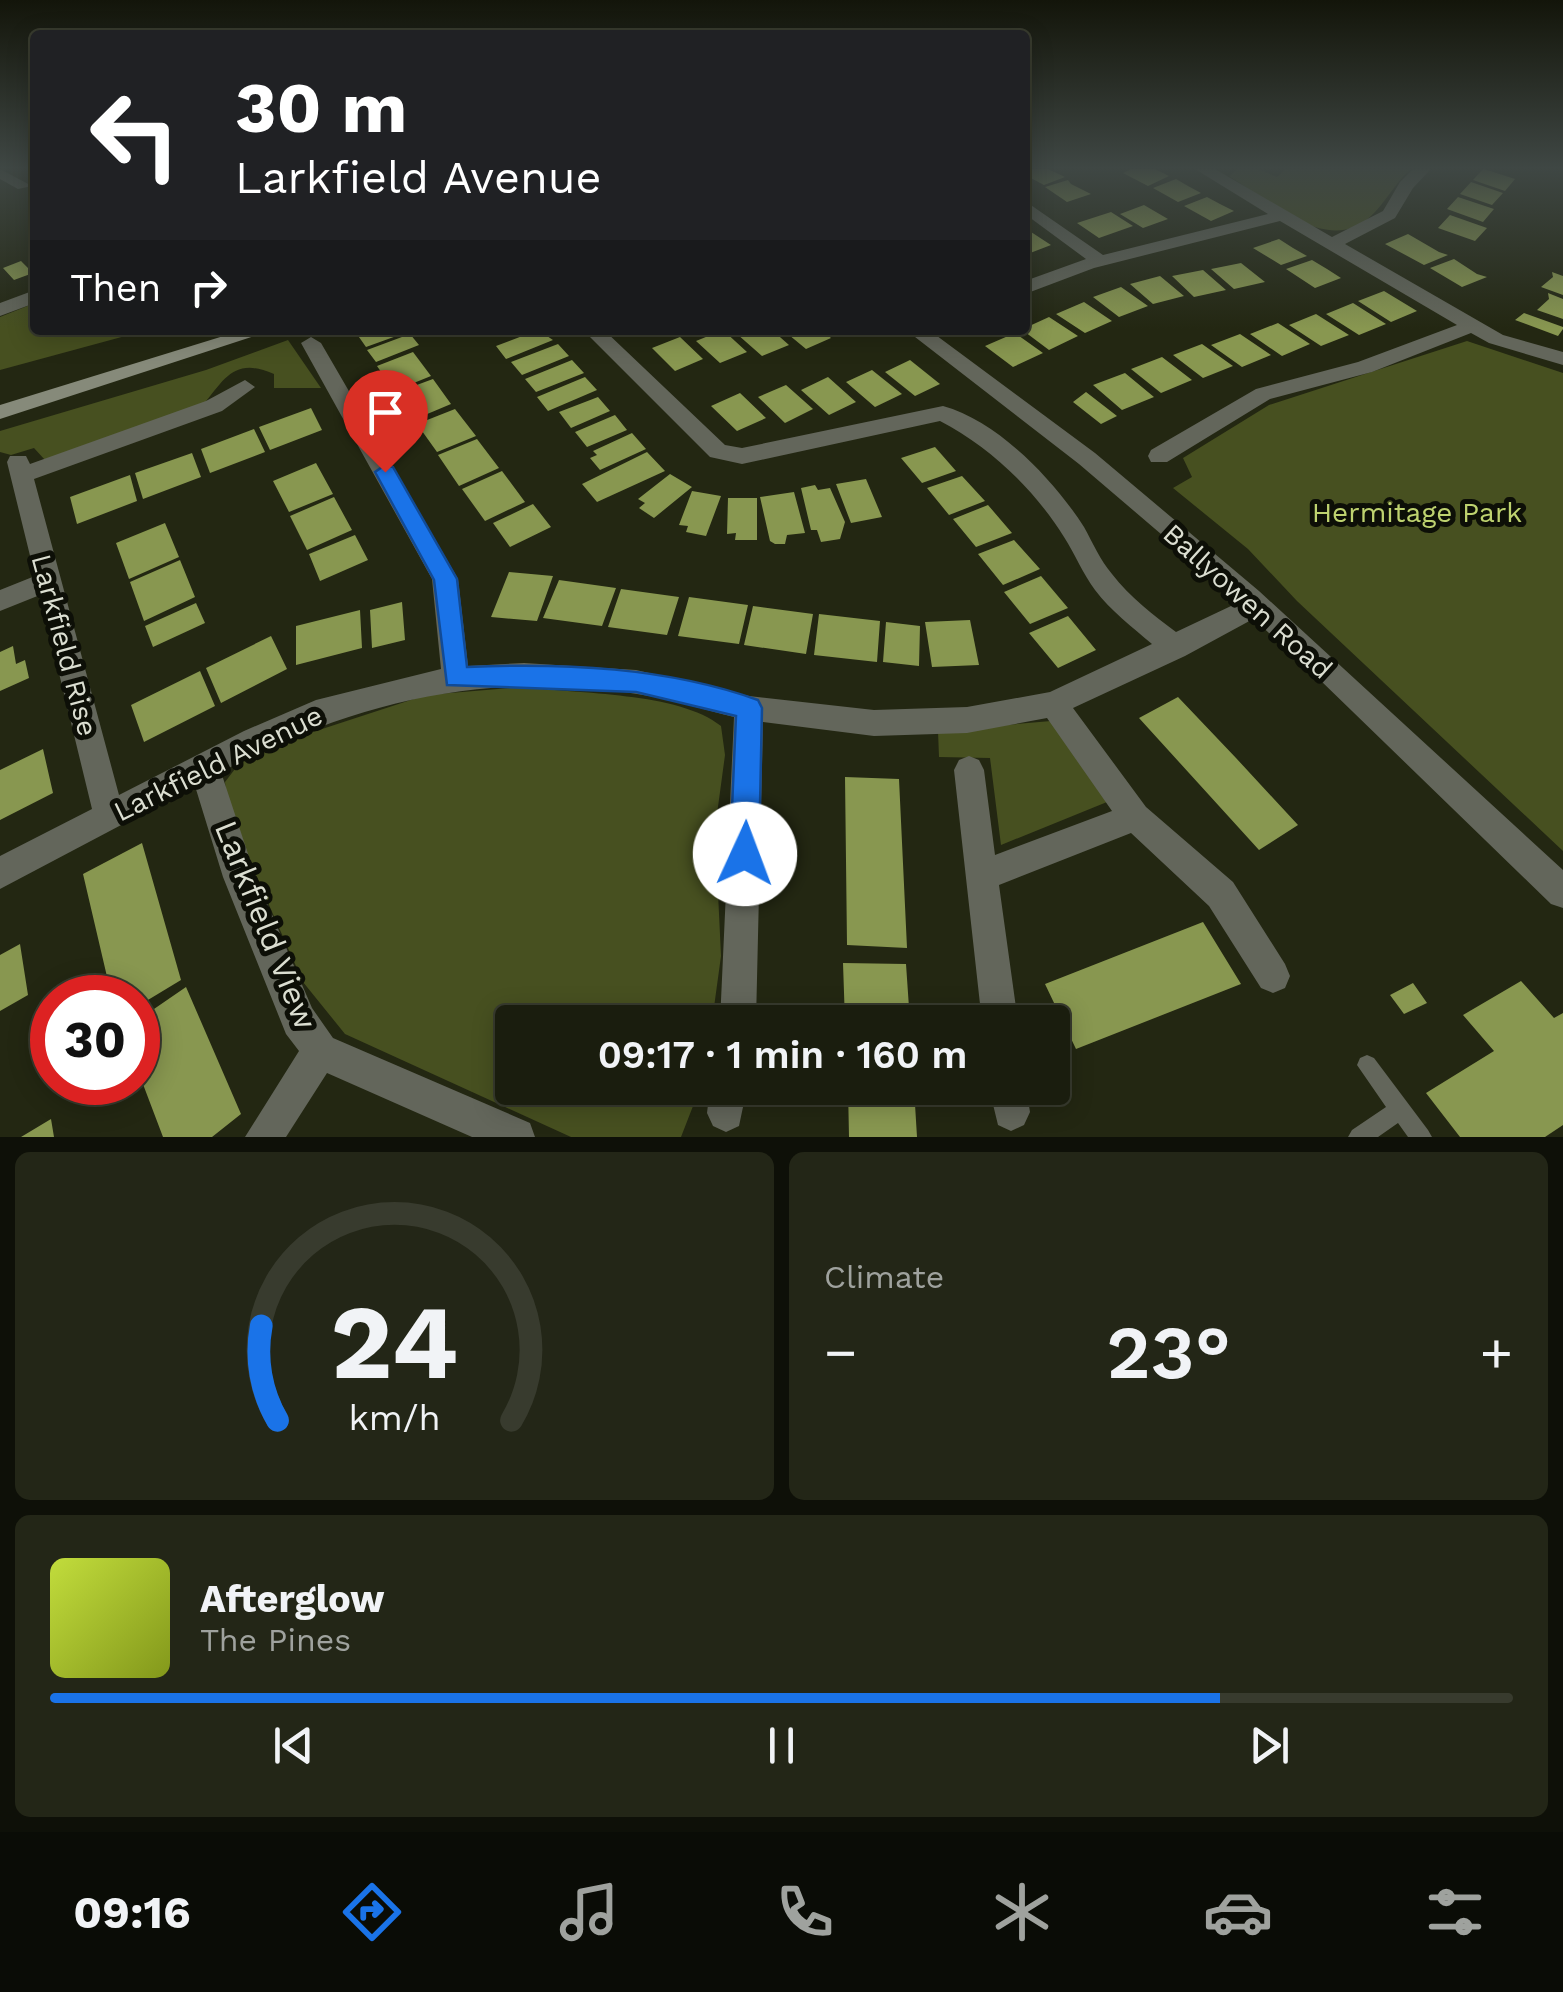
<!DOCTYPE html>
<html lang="en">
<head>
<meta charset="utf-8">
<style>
	:root { --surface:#1a1d0e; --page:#232617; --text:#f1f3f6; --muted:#9fa29e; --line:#383b2e; --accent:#1a73e8 }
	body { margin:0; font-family:"Work Sans",sans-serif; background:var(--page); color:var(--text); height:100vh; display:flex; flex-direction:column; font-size:38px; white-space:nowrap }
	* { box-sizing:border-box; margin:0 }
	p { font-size:32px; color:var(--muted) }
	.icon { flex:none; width:55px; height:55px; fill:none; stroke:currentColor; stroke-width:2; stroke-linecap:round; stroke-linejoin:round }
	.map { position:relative; height:1137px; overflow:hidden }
	.sheet { display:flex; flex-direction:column; gap:15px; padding:15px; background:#0e1008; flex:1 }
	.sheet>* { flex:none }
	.guide { position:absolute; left:30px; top:30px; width:1000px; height:305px; border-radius:10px; box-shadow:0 5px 25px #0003,0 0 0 2px var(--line); background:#202124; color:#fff; overflow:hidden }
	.speed { position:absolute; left:30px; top:975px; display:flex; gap:20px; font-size:50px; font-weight:700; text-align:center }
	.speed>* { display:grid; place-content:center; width:130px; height:130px; border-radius:50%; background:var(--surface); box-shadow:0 5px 25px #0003,0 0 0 2px var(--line); line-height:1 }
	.speed .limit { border:15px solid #d22; background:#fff; color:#111 }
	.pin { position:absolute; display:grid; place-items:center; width:85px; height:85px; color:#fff; margin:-102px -42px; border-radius:50% 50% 50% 0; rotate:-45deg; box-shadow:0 0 10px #0007 }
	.pin .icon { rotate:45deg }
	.me { position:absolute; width:110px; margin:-55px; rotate:2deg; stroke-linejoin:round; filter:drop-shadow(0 0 8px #0008) }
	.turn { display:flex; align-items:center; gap:35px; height:210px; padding:0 40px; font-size:45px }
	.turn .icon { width:130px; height:130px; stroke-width:2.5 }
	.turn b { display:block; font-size:70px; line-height:85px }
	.then { display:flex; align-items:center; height:95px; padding:0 40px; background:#0003; gap:20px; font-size:38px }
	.big { font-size:75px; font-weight:600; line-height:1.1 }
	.sheet .card { flex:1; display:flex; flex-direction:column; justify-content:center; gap:15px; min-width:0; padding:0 35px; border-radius:15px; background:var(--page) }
	.sheet .dial { align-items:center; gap:0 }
	.dial svg { height:260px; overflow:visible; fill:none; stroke:var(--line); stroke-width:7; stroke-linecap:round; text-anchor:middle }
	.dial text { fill:var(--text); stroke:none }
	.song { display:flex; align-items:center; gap:30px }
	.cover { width:120px; height:120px; border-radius:15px; background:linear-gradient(135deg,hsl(70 70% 55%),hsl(70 70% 35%)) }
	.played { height:10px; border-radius:5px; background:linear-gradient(90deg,var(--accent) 80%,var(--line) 80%) }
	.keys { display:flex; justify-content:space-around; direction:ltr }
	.heat { display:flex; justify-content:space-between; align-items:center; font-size:55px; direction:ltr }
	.sheet .tiles { flex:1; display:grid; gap:15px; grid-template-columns:1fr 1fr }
	.card:last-child { grid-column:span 2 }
	.trip { position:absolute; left:495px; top:1005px; width:575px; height:100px; border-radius:10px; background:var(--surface); box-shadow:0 5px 25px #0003,0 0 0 2px var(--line); font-weight:600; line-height:100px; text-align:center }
	.menu { display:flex; height:160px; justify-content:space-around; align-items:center; background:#0a0c06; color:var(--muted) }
	.menu .icon { width:70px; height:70px }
	.menu .active { color:var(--accent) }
	.menu b { font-size:45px; color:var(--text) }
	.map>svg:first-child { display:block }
</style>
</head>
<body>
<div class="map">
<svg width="1563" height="1137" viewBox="0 0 1563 1137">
	<rect width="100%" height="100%" fill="#232712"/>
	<path fill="#475020" d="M1238 169H1258L1277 177 1286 169H1411C1396 182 1388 198 1375 212 1331 260 1271 202 1229 176Z
		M35 303V330H130L129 335 0 370V317Z
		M288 340 321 388H274V374C235 357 225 378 204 404L45 460 34 448 11 455 0 452V431L206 370Z
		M1467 341 1563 373V851L1297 601 1248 549 1173 488 1192 477 1183 458 1269 405Z
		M522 687C578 694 679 692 721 726L725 755 715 829 721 956 712 1022H512V1088H700L681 1137H571L345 1034 303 982 228 812 225 782 238 765 261 749 426 695Z
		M1051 721 1107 802 1001 845 990 758 939 757 938 731Z"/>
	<path fill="#889750" d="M1029 169H1048L1065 177 1044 185 1025 175Z
		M1131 169H1155L1169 176 1148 186 1123 173Z
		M1483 169H1484L1515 179 1505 191 1473 180Z
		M1176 179 1188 186 1201 193 1178 202 1153 188Z
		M1068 180 1071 184 1091 194 1067 202 1045 187Z
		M1471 182 1503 193 1492 205 1460 194Z
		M1207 197 1220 204 1234 211 1211 221 1184 206Z
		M1458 197 1494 209 1483 222 1447 209Z
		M1144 205 1168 219 1143 228 1120 214Z
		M1111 212 1133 226 1099 238 1077 223Z
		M1450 215 1487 228 1475 241 1438 228Z
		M1028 230 1051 245 1025 255Z
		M1408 234 1439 252 1448 255 1424 265 1385 244Z
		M1279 239 1293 248 1307 256 1281 265 1253 248Z
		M1454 259 1477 274 1487 277 1462 287 1430 268Z
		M1312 260 1327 269 1341 278 1315 288 1286 269Z
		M21 261 33 273 14 280 3 268Z
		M1241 263 1265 282 1234 289 1211 269Z
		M1203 270 1226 290 1194 297 1172 276Z
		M1552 272 1563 276V295L1541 287 1553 277Z
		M1160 276 1184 296 1153 304 1130 284Z
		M1121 287 1148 306 1119 317 1093 297Z
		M1384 291 1417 311 1391 322 1358 301Z
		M1548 293 1563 299V319L1537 310 1549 299Z
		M1084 302 1112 321 1085 333 1056 314Z
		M1353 303 1386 324 1359 335 1326 314Z
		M1524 313 1563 327V329L1558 336 1515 320Z
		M1316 314 1349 335 1321 346 1289 325Z
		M1049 317 1078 336 1049 350 1025 332V328Z
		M1278 323 1310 344 1282 356 1250 334Z
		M354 330H399L402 334 366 347Z
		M538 330 553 340 506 359 496 346Z
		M723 330 747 352 720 363 696 341Z
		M748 330H772L789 345 762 356 737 334Z
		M783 330H822L831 338 806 349Z
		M1015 333 1043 353 1013 367 985 346Z
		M410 334 419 345 376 362 367 350Z
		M1240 334 1271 355 1242 367 1211 345Z
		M680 337 703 359 675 371 652 348Z
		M558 344 569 356 522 375 511 362Z
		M1202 344 1233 366 1203 378 1173 355Z
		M413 352 431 376 394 391 377 366Z
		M1162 357 1192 380 1161 393 1131 369Z
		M572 360 584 373 536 392 525 379Z
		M910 360 940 384 915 396 885 372Z
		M872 370 902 394 875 407 846 382Z
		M1125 373 1154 397 1122 410 1093 385Z
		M585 377 597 390 548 411 537 397Z
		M828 377 856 402 829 415 801 390Z
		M433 379 451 404 413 420 395 393Z
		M786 385 813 409 785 423 758 397Z
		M1086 392 1117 416 1101 424 1073 402Z
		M740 393 766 418 737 431 711 406Z
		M598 397 610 411 571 428 559 412Z
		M311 408 322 430 270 450 259 427Z
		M455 409 476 436 437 452 417 424Z
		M615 415 627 430 587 447 575 432Z
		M254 429 265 452 210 473 201 449Z
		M632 433 646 449 600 470 590 458 597 455 593 451Z
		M477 439 499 468 459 486 438 455Z
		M935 447 956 471 922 483 901 458Z
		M647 452 665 471 597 502 582 484Z
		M192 453 201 477 143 499 135 473Z
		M316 463 333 494 289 512 273 481Z
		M502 471 525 502 485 521 462 489Z
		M670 474 692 487 654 518 639 508 645 503 638 499Z
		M130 475 137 501 77 524 70 497Z
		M962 476 985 501 949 515 927 488Z
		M866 479 882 517 851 523 836 484Z
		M815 485 818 490 830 488 845 522 840 539 821 542 817 530H811L801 488Z
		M692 491 721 496 706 536 686 532 688 526 679 525Z
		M794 492 805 533 787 535 785 544H775L770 541 760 497Z
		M334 497 352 530 307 550 290 516Z
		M728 498H757V540H735L736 533 727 534Z
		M533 504 551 527 510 547 493 523Z
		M988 505 1012 533 976 547 953 519Z
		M165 523 179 557 129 579 116 543Z
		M355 535 368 560 320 581 309 554Z
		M1014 540 1040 569 1003 585 978 554Z
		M180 560 195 597 144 621 130 582Z
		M509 572 553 576 537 621 491 617Z
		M1041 576 1068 608 1030 624 1004 592Z
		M559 580 616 588 602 626 543 618Z
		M621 589 679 597 667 635 608 627Z
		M689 597 748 605 739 644 678 636Z
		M402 602 405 640 372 648 370 610Z
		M196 603 205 623 153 647 145 626Z
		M753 606 813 614 806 654 744 645Z
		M360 610 362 648 296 665V626Z
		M819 614 880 621 877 662 814 655Z
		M1068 616 1096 650 1058 668 1029 633Z
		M970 620 979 665 932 667 925 622Z
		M886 622 920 626 919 666 883 662Z
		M271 636 287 669 221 703 206 668Z
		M13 646 16 664 25 660 29 678 0 691V652Z
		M200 671 215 706 144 742 131 705Z
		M1178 697 1236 758 1298 825 1259 850 1139 718Z
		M43 749 53 793 0 820V770Z
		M845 777 899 779 907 948 847 945Z
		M142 843 181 980 138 1006V998H112L83 874Z
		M1203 922 1241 984 1076 1049 1045 984Z
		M20 944 28 995 0 1011V955Z
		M843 963 906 964 910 1022H845Z
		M1521 981 1554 1018 1563 1013V1125L1545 1137H1460L1426 1093 1494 1051 1463 1015Z
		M1413 983 1427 1003 1404 1014 1390 995Z
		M186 987 241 1114 212 1137H163L138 1071V1020Z
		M848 1088H914L917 1137H849Z
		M51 1119 54 1137H21Z"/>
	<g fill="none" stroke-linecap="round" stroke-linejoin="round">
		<path fill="#63665b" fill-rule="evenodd" d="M1367 1055 1374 1058 1428 1130 1432 1137H1408L1398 1123 1378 1137H1348L1352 1130 1386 1107 1357 1065 1360 1058Z"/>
		<path fill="#63665b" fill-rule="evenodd" d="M0 169 32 186 18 189 0 179Z
			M1195 169H1215L1332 237 1383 211 1400 182 1413 169H1431L1413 188 1395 218 1345 244 1503 335 1563 352V365L1489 343 1471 333 1372 372 1270 399 1167 462H1151L1148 456 1151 450 1256 389 1358 362 1457 325 1280 221 1094 268 1025 294V281L1086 259 1025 214V201L1103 255 1268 214Z
			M35 290V303L0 316V303Z
			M583 330H604L725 445 742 448 943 406C998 421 1054 480 1084 527 1093 543 1100 560 1112 574 1130 597 1153 615 1176 632L1248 598H1266L1270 605 1266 612 1185 656 1073 708 1146 807 1233 882 1285 964 1290 976 1285 988 1273 993 1261 988 1209 906 1131 833 999 885 1018 1022H982L954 770 959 760 969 756 979 760 984 770 995 855 1112 811 1047 718 967 733 874 736 763 722 756 1022H720L734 717C702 709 670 699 637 694 487 670 353 702 221 772L255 875 312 1008 333 1038 530 1123 535 1137H472L327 1073 286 1137H245L299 1051 286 1034 223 877 195 786 0 889V856L92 809 40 595 0 611V590L35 576 7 462 10 456H26L30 464 206 401 245 380 255 387 222 411 34 479 119 795 244 731 316 700 441 669 432 579 301 343 311 337 321 343 458 579 468 666 524 663 636 670 749 696 874 710 967 707 1050 692 1152 644C1132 627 1111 611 1095 590 1083 574 1075 554 1064 537 1034 489 990 447 940 421L742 464 710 457Z
			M710 1088H747L739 1126 726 1132 713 1126 707 1113Z
			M989 1088H1026L1030 1112 1024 1125 1011 1131 998 1125Z"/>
		<path fill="#63665b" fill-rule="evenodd" d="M906 330H929L1095 453 1259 591 1563 870V908L1551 904 1319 679 1161 534 1079 464Z"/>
		<path fill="#868a7a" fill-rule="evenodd" d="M243 330H273L0 419V405Z"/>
	</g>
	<linearGradient id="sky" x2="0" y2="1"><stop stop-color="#13150a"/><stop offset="0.51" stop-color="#3f4744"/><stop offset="1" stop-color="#3f4744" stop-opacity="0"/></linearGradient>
	<rect width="1563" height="329" fill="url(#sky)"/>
	<path fill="#1a73e8" stroke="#114b97" stroke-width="2.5" d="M385 465 393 467 457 579 467 667C564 663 666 667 758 700L762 708 759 854 755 864 745 868 735 864 730 854 736 716 636 692 447 685 434 580 375 472Z"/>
	<g text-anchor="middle" stroke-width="10" stroke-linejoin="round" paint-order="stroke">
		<g font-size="28" fill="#bed26f" stroke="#0d0f07">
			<text x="1417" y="522">Hermitage Park</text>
		</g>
		<g font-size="28" fill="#dbded1" stroke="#0d0f07">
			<text transform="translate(1248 601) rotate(42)" y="10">Ballyowen Road</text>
			<text transform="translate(65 645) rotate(75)" y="10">Larkfield Rise</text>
			<text transform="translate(218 763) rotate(-26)" y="10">Larkfield Avenue</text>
		</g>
		<g font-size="32" fill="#dbded1" stroke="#0d0f07">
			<text transform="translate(266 925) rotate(68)" y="11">Larkfield View</text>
		</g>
	</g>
</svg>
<div class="speed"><div class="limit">30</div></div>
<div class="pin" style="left:385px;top:472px;background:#d93025"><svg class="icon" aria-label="arrive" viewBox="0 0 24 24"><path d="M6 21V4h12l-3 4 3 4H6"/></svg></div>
<svg class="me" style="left:745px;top:854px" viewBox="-20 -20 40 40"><circle r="19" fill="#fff"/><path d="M0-13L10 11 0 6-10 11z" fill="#1a73e8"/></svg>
<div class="trip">09:17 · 1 min · 160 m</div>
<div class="guide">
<div class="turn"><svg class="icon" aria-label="left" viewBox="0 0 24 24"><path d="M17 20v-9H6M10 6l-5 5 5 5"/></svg><div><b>30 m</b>Larkfield Avenue</div></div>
<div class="then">Then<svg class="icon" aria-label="right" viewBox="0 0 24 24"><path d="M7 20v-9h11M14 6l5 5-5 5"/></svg></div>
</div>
</div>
<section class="sheet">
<div class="tiles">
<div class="card dial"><svg viewBox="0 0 100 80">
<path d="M14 69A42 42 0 1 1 86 69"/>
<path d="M14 69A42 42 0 0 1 9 40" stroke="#1a73e8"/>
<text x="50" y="56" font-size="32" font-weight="700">24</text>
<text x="50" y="72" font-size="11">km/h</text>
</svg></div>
<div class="card"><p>Climate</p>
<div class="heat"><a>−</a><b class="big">23°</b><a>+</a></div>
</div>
<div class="card">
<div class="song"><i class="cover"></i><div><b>Afterglow</b><p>The Pines</p></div></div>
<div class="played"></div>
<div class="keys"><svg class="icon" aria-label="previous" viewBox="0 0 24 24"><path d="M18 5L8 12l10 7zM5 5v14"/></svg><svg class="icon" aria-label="pause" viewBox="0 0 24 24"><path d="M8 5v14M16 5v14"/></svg><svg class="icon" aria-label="next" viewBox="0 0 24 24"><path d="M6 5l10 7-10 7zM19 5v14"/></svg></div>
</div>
</div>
</section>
<nav class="menu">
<b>09:16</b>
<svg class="icon active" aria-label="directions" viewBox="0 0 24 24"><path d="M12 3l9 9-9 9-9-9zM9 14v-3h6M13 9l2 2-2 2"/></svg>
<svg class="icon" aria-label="music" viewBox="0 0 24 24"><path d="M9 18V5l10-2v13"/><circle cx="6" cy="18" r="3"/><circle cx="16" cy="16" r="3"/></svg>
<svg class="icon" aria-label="phone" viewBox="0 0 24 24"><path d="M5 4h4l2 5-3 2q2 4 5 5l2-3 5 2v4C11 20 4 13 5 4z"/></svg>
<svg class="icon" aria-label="climate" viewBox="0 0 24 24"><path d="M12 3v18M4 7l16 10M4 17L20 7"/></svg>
<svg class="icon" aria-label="car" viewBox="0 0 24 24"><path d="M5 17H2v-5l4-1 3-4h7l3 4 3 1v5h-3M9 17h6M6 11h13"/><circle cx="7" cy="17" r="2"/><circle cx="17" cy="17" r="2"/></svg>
<svg class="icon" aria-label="filters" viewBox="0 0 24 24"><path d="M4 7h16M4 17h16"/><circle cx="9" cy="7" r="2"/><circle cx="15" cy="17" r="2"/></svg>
</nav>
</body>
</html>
